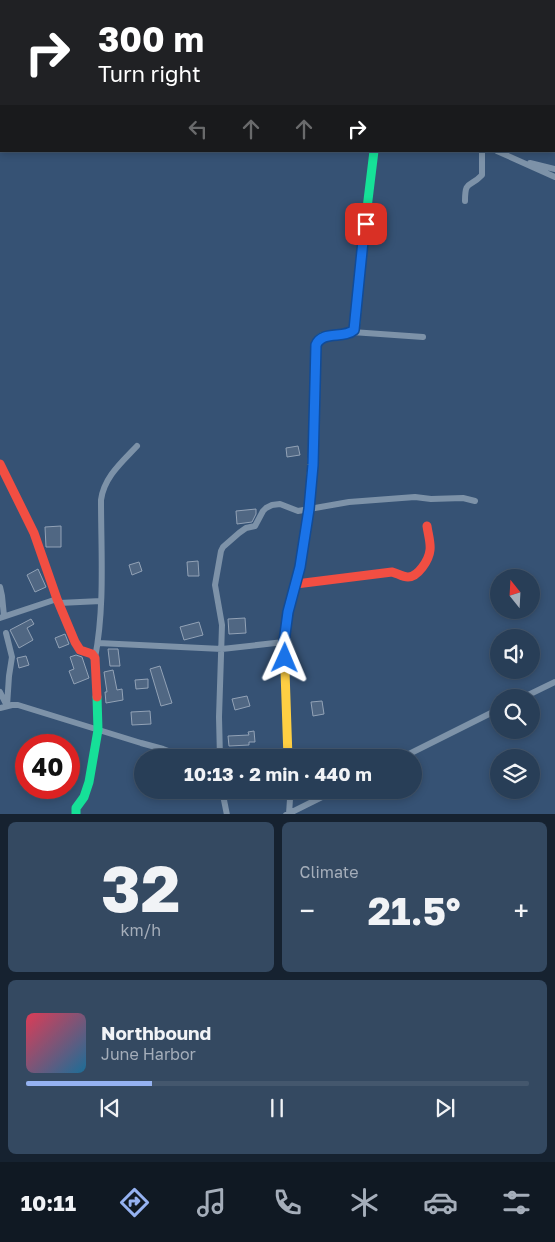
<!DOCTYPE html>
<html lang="en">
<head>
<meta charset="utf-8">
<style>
	:root { --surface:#283e57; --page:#344961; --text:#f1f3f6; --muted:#a5aeba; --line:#44576d; --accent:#95b2f1 }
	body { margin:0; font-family:"Golos Text",sans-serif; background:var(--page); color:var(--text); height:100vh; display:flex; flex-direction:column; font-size:19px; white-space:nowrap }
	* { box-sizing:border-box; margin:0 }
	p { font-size:16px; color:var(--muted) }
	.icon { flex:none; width:28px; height:28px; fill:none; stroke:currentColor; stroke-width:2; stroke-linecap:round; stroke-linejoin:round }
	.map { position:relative; height:814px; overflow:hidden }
	.sheet { display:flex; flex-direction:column; gap:8px; padding:8px; background:#162230; flex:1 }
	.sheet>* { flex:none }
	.guide { position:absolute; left:0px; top:0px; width:555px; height:152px; box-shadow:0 2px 8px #0003,0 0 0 1px var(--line); background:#202124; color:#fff; overflow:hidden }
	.needle { width:32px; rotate:342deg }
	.buttons { position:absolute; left:490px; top:569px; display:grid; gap:10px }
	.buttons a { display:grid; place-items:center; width:50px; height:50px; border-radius:50%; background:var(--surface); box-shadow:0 2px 8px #0003,0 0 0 1px var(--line); font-size:25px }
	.speed { position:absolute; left:15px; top:734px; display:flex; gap:10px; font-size:25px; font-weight:700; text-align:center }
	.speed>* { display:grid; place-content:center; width:65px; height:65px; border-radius:50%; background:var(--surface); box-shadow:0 2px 8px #0003,0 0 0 1px var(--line); line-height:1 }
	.speed .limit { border:8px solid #d22; background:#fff; color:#111 }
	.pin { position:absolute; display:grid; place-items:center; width:42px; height:42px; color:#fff; margin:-21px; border-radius:10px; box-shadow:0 2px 8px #0006 }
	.me { position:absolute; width:55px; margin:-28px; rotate:1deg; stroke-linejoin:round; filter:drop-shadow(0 0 4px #0008) }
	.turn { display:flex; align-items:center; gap:18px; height:105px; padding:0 15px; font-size:22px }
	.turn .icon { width:65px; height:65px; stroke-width:2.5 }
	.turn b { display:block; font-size:35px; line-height:42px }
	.lanes { display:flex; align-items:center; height:48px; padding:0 15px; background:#0003; justify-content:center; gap:25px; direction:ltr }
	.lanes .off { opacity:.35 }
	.big { font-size:38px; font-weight:700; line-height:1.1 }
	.sheet .tile { flex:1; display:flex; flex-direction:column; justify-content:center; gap:8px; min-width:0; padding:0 18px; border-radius:8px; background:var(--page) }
	.sheet .dial { align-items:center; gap:0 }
	.dial b { font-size:65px; line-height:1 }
	.song { display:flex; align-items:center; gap:15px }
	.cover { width:60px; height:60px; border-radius:8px; background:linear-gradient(135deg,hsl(350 70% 55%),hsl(200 70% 35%)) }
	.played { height:5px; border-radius:2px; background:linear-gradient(90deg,var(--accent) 25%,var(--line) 25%) }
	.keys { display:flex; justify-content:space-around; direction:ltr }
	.heat { display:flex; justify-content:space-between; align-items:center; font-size:28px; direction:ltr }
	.sheet .tiles { flex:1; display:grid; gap:8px; grid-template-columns:1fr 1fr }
	.tile:last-child { grid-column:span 2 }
	.trip { position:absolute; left:134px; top:749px; width:288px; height:50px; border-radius:25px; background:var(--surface); box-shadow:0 2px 8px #0003,0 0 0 1px var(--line); font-weight:700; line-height:50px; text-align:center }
	.menu { display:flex; height:80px; justify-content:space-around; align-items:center; background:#101923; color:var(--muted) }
	.menu .icon { width:35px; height:35px }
	.menu .on { color:var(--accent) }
	.menu b { font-size:22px; color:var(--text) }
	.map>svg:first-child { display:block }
</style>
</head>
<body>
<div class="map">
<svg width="555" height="815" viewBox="0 0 555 815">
	<rect width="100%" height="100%" fill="#365274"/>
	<path fill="#506783" stroke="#92a2b6" d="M298 446 300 455 287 457 286 448Z
		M256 509V514L252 522 237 524 236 511Z
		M61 526V547H46L45 527Z
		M198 561 199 576H188L187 562Z
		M139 562 142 571 132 575 129 565Z
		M38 569 46 587 35 592 27 575Z
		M245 618 246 633 229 634 228 619Z
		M31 619 34 624 27 628 33 640 19 648 10 630Z
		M199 622 203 635 184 640 180 627Z
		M65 634 69 644 59 648 55 638Z
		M108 649H118L120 666H110Z
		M76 655 82 657 89 678 74 684 69 671 74 669 70 657Z
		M26 656 29 665 19 668 17 658Z
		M160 666 172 703 161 706 150 669Z
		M113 670 117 690 122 689 123 700 106 703 105 692H107L104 672Z
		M148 679V688L136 689 135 680Z
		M247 696 250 706 235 710 232 699Z
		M322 701 324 714 313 716 311 702Z
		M150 711 151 724 132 725 131 712Z
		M254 731 255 742H249V745L229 746 228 736 249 735 248 732Z"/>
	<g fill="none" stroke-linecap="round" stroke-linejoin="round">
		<path stroke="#7d92a8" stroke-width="6" d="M168 0 169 1
			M409 0 412 1
			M216 1 219 0
			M271 1 273 0
			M554 63H555
			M497 151 555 177
			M530 163 555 169
			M465 201C465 179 470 188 482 175V151
			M352 332 423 337
			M0 587 2 596 4 616
			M59 603 101 601
			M0 618 57 599
			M6 633 12 657 9 676 7 706
			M98 643 222 649 284 642
			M95 658C105 606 101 552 101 500 104 477 122 462 137 446
			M0 692 6 704
			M522 698 555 682
			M0 708 12 705H18L141 743 163 749 187 758
			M220 758 219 717 222 625 215 585 221 551 223 547 239 533 246 528 255 526 263 511 266 508 272 505 280 504 298 511 349 502 415 497 431 499 463 498 475 501
			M401 758 499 709
			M222 790 227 815
			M289 814 290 799V790
			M286 815 336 790"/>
		<path stroke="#16e098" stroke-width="9" d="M313 449 316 345 319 339 322 337 344 334 355 330 363 241 374 151
			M76 815V808L84 797 89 782 98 730 97 697"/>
		<path stroke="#ffcf43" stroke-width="9" d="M288 758 284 642 288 612 300 567 309 509 313 449"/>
		<path stroke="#f24e42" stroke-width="9" d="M0 464 34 533 57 599 75 642 80 650 92 654 95 658 97 697
			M296 584 392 572C397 573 402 577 408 577 418 577 429 560 430 550 431 543 428 534 427 526"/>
	</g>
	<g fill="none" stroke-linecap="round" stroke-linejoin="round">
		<defs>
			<path id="route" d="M285 658 284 642 288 612 300 567 309 509 313 465 316 345C322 330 344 339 354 330L363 241 366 224"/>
		</defs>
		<use href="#route" stroke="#114b97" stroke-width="12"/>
		<use href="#route" stroke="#1a73e8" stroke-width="9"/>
	</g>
</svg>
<div class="buttons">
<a><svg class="needle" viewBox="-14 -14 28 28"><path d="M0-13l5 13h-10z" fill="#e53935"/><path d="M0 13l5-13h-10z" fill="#a5aeba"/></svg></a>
<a><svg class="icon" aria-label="sound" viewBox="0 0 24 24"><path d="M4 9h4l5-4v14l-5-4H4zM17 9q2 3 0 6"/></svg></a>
<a><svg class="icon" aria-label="search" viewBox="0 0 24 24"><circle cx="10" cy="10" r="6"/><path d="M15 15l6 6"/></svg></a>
<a><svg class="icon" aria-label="layers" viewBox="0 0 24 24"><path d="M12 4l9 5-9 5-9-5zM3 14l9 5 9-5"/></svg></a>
</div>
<div class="speed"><div class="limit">40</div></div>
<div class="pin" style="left:366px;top:224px;background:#d93025"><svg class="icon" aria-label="arrive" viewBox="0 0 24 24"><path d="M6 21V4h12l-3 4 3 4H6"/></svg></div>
<svg class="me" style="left:285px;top:658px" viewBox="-20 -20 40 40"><path d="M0-17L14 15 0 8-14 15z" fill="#1a73e8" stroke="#fff" stroke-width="4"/></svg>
<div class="trip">10:13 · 2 min · 440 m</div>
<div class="guide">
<div class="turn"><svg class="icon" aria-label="right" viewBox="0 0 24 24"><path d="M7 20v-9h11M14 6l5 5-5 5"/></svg><div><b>300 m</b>Turn right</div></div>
<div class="lanes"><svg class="icon off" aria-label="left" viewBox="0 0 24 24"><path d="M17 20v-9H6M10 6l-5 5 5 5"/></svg><svg class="icon off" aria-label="ahead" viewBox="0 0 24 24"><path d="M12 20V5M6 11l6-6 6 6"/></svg><svg class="icon off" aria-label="ahead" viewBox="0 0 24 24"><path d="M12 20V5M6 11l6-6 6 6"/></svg><svg class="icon" aria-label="right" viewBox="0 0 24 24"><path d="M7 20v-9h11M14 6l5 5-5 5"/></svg></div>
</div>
</div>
<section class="sheet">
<div class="tiles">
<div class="tile dial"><b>32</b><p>km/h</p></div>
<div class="tile"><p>Climate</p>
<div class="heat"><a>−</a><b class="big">21.5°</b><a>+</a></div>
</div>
<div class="tile">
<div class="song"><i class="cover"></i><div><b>Northbound</b><p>June Harbor</p></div></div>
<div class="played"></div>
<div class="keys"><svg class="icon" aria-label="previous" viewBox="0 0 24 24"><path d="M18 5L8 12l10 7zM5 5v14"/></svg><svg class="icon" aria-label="pause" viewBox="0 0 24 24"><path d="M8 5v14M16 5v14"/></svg><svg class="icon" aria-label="next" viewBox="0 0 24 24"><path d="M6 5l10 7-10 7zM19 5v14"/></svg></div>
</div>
</div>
</section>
<nav class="menu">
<b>10:11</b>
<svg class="icon on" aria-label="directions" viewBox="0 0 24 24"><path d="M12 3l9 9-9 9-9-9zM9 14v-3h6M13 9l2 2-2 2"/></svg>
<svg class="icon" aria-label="music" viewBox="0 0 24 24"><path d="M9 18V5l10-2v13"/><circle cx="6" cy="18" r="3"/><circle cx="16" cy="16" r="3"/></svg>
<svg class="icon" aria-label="phone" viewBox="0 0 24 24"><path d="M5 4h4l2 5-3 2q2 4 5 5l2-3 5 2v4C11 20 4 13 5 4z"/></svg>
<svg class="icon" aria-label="climate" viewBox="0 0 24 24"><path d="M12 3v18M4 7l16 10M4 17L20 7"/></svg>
<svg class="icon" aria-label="car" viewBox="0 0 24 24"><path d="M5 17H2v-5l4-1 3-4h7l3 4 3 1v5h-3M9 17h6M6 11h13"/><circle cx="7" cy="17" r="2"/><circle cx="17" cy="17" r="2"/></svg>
<svg class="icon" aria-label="filters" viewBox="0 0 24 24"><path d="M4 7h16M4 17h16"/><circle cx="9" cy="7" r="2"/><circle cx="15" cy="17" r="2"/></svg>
</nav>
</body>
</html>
